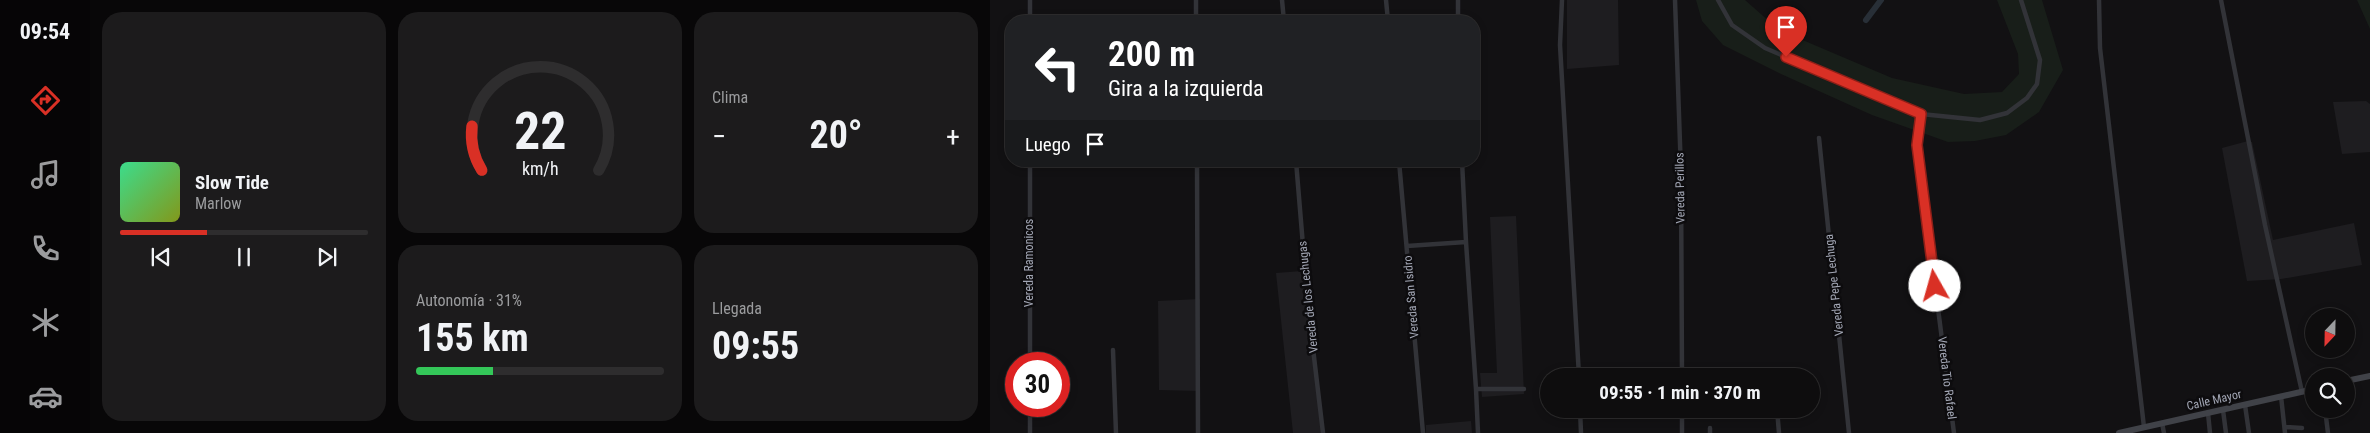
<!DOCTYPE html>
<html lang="es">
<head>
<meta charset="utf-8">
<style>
	:root { --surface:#0e0d0e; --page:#1c1b1c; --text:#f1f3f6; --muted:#9b9c9e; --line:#2e2d2e; --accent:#d93025 }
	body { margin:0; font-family:"Roboto Condensed",sans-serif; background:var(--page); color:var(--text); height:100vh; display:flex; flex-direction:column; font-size:19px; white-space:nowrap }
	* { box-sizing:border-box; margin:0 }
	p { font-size:16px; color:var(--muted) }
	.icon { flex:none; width:28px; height:28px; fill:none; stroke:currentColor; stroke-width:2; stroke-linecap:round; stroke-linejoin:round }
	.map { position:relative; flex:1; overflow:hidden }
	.drawer { display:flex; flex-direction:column; gap:12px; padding:12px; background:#080708; width:900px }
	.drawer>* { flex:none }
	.guide { position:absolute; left:15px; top:15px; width:475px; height:152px; border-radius:20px; box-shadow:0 2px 8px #0003,0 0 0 1px var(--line); background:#202124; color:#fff; overflow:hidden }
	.needle { width:32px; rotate:202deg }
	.fabs { position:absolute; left:1315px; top:308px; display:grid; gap:10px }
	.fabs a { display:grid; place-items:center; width:50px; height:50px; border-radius:50%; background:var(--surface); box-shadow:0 2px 8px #0003,0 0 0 1px var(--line); font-size:25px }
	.speed { position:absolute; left:15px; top:352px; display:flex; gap:10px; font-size:25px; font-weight:700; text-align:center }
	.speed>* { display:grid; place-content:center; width:65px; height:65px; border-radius:50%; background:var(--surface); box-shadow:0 2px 8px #0003,0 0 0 1px var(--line); line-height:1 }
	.speed .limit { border:8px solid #d22; background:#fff; color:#111 }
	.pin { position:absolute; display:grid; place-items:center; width:42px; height:42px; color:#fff; margin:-51px -21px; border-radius:50% 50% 50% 0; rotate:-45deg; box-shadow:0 0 5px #0007 }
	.pin .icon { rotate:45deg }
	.me { position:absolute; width:55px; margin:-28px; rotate:353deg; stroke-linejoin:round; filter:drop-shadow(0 0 4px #0008) }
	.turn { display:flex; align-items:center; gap:18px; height:105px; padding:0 20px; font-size:22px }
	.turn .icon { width:65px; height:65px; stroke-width:2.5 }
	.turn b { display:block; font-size:35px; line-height:42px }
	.then { display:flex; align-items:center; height:48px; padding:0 20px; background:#0003; gap:10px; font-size:19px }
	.big { font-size:38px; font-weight:700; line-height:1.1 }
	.drawer .tile { flex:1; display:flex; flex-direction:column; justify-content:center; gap:8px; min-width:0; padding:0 18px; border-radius:20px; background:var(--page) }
	.drawer .dial { align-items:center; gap:0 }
	.dial svg { height:130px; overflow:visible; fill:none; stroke:var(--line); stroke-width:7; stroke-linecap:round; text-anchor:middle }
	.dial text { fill:var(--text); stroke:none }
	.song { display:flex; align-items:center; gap:15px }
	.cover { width:60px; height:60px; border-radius:8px; background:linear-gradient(135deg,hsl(150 70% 55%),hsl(70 70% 35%)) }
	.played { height:5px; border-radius:2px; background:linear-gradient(90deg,var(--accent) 35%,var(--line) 35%) }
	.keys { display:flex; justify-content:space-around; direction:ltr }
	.heat { display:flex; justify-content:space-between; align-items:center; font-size:28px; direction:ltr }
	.charge { height:8px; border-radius:4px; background:linear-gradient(90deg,#34c759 31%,var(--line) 0) }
	.drawer .tiles { flex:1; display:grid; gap:12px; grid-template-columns:repeat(3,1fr) }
	.tile:first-child { grid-row:span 2 }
	.trip { position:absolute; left:550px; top:368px; width:280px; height:50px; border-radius:25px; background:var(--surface); box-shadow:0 2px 8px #0003,0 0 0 1px var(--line); font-weight:700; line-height:50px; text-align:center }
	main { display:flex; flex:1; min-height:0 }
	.tab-bar { display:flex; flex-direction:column; width:90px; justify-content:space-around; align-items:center; background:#060506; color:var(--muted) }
	.tab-bar .icon { width:35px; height:35px }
	.tab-bar .selected { color:var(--accent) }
	.tab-bar b { font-size:22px; color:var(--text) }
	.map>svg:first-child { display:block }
</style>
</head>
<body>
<main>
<nav class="tab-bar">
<b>09:54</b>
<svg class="icon selected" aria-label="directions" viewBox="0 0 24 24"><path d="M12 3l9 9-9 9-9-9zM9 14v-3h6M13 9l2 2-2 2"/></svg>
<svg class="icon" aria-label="music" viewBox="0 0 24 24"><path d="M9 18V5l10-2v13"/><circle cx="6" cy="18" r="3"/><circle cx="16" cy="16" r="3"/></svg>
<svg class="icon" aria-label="phone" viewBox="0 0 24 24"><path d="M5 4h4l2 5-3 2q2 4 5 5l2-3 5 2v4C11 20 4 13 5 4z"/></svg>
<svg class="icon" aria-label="climate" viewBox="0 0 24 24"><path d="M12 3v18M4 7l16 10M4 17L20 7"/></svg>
<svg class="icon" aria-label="car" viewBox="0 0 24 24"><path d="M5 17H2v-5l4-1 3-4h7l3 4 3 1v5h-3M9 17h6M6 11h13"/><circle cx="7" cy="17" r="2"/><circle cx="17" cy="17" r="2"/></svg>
</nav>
<section class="drawer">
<div class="tiles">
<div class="tile">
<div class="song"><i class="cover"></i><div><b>Slow Tide</b><p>Marlow</p></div></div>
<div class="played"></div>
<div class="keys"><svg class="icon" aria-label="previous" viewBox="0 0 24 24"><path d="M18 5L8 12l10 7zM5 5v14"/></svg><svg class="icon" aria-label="pause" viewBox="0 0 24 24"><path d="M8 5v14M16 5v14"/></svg><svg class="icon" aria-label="next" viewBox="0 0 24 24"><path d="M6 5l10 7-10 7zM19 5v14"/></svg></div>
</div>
<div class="tile dial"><svg viewBox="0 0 100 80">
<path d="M14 69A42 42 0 1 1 86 69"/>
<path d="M14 69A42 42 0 0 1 8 42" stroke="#d93025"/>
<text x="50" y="56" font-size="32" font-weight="700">22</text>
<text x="50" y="72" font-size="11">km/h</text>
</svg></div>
<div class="tile"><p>Clima</p>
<div class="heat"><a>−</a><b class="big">20°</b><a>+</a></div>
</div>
<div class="tile"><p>Autonomía · 31%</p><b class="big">155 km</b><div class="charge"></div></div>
<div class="tile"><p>Llegada</p><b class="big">09:55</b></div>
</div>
</section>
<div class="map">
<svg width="1380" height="433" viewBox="0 0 1380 433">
	<rect width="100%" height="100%" fill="#121113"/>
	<path fill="#1e1d20" d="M577 0H628L629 65 577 69Z
		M1376 101 1380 104V152L1352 154 1343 102Z
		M1258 141 1262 142 1283 240 1364 223 1372 265 1291 279 1257 281 1232 148Z
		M526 216 534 394 492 397 490 373H507L500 217Z
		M312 271 332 433H303L286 273Z
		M210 299V391L169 390 168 301Z
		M481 421 482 433H436V425Z"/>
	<path fill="#181e19" d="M706 0H755L789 30 902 78 974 94 1012 92 1029 74 1028 54 1007 0H1052L1073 70 1049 112 1016 135 985 141 958 142 882 115 791 74 733 45 712 21Z
		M1367 0H1380V29Z"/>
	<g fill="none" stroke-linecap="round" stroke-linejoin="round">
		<path stroke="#282f37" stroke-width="6" d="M876 20 891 0"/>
		<path stroke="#323338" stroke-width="4.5" d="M206 0V21
			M292 0 294 21
			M396 0 398 21
			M572 0 570 45 589 376
			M685 0 691 172 692 376
			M728 0 742 25 775 48 931 114 990 120 1017 113 1037 98 1047 84 1050 60 1031 0
			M1109 0 1110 48 1154 427
			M1231 0 1275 225 1312 392
			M40 21V0
			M468 21V0
			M931 114 927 145 964 433
			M829 138 859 433
			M40 161V364
			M207 161 208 433
			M306 161 318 306 333 433
			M409 161 433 433
			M472 161 476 242
			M417 246 476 242 486 389
			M123 350 126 433
			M1291 396 1295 433
			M1255 405 1259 433
			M40 406V433
			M590 409 591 433
			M692 409V433
			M787 409 789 433
			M1335 409 1338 433
			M1233 410 1236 433
			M1218 413 1220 433
			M1172 423 1174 433
			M1295 427 1312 428
			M720 428V433
			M488 433 486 389H534"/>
		<path stroke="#404248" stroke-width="6" d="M1356 381 1380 376
			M1129 433 1324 389"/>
	</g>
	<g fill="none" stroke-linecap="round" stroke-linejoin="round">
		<defs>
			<path id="route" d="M796 57 931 114 927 145 945 286"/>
		</defs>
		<use href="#route" stroke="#8d1f18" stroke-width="12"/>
		<use href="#route" stroke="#d93025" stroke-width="9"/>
	</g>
	<g text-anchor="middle" stroke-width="5" stroke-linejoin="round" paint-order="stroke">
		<g font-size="12" fill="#a2a6b4" stroke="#0d0c0e">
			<text transform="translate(690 188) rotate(-91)" y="4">Vereda Perillos</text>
			<text transform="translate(39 263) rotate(-90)" y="4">Vereda Ramonicos</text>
			<text transform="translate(844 285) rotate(-96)" y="4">Vereda Pepe Lechuga</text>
			<text transform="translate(318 297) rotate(-96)" y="4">Vereda de los Lechugas</text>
			<text transform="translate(421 297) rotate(-95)" y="4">Vereda San Isidro</text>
			<text transform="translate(957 378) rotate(83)" y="4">Vereda Tio Rafael</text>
			<text transform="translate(1224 400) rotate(-13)" y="4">Calle Mayor</text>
		</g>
	</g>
</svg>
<div class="fabs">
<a><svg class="needle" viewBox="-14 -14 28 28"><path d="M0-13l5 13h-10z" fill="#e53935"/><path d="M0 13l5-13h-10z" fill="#9b9c9e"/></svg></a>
<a><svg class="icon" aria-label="search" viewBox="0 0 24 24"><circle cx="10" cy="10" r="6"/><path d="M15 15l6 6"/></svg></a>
</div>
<div class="speed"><div class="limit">30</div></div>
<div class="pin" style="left:796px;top:57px;background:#d93025"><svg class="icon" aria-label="arrive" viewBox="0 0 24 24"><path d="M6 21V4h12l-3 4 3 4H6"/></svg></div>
<svg class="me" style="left:945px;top:286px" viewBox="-20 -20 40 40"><circle r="19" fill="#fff"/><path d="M0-13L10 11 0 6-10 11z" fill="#d93025"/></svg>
<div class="trip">09:55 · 1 min · 370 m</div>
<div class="guide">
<div class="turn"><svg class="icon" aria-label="left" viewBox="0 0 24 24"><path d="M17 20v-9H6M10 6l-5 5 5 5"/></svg><div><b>200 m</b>Gira a la izquierda</div></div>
<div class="then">Luego<svg class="icon" aria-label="arrive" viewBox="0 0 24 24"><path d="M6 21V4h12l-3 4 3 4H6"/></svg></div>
</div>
</div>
</main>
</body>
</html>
